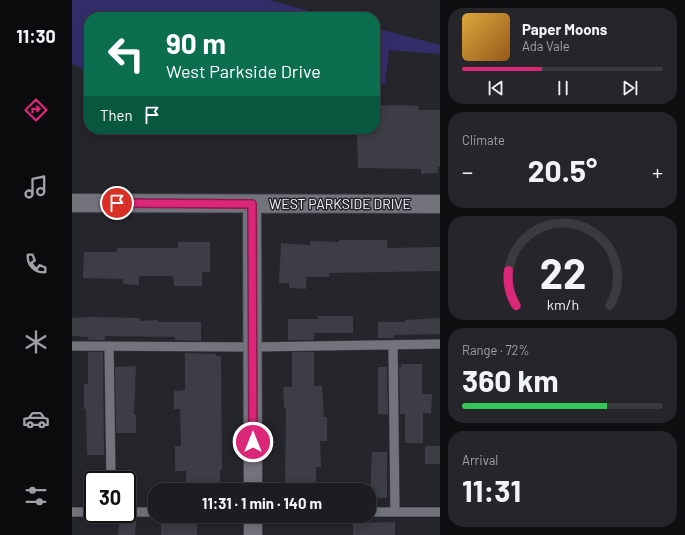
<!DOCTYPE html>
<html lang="en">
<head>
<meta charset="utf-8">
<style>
	:root { --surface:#1c1c21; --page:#25252a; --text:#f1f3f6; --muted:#a0a1a5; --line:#3a3a3f; --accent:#db2777 }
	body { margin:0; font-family:Barlow,sans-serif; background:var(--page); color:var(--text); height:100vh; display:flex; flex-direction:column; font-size:15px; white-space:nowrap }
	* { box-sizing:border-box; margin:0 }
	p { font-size:13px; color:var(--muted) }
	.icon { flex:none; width:22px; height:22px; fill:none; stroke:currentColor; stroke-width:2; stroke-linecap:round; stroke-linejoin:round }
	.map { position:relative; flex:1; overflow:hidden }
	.drawer { display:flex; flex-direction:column; gap:8px; padding:8px; background:#0f0f12; width:245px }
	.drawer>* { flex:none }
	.banner { position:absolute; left:12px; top:12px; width:296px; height:122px; border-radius:16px; box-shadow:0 2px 10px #0003,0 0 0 1px var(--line); background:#0b6e4f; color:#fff; overflow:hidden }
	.speed { position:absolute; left:12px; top:471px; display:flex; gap:8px; font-size:20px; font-weight:700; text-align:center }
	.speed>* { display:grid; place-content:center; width:52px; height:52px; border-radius:50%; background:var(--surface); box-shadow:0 2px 10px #0003,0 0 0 1px var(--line); line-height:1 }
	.speed .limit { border:2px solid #111; border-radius:6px; background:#fff; color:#111 }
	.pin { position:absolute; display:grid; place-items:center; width:34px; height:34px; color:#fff; margin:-17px; border:2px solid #fff; border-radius:50%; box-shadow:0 1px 4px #0007 }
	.me { position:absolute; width:44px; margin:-22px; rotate:0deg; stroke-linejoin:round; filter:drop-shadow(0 0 3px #0008) }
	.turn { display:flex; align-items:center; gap:14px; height:84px; padding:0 16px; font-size:18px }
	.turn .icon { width:52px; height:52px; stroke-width:2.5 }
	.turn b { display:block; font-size:28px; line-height:34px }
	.then { display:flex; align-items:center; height:38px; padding:0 16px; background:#0003; gap:8px; font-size:15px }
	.big { font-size:30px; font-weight:700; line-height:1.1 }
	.drawer .card { flex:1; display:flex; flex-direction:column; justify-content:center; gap:6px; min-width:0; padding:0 14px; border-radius:16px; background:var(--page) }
	.drawer .dial { align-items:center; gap:0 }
	.dial svg { height:104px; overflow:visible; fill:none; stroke:var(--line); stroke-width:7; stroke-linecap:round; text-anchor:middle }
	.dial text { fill:var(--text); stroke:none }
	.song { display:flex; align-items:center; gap:12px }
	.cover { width:48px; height:48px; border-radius:6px; background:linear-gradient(135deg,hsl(40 70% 55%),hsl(30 70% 35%)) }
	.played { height:4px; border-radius:2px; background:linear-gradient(90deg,var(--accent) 40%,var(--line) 40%) }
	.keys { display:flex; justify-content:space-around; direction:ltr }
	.heat { display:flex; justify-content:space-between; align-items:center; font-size:22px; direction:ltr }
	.charge { height:6px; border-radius:3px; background:linear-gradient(90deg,#34c759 72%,var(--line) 0) }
	.trip { position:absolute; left:76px; top:483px; width:228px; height:40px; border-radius:16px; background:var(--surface); box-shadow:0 2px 10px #0003,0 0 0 1px var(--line); font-weight:700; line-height:40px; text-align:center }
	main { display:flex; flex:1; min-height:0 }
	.menu { display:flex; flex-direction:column; width:72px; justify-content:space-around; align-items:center; background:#0b0b0d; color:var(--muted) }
	.menu .icon { width:28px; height:28px }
	.menu .on { color:var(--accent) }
	.menu b { font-size:18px; color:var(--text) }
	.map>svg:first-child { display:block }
</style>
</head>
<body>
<main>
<nav class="menu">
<b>11:30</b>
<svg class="icon on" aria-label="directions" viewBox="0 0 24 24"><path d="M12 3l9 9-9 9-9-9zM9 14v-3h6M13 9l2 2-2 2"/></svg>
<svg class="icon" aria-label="music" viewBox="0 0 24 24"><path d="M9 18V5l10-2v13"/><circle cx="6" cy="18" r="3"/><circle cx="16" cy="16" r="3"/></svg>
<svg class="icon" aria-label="phone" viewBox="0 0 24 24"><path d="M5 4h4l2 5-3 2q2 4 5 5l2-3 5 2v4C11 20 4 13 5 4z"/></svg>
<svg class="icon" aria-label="climate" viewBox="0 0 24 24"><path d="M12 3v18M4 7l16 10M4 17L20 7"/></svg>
<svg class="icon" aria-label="car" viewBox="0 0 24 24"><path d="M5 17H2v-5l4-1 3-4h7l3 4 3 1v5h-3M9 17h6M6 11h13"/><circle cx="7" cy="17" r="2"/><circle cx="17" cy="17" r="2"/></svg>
<svg class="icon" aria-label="filters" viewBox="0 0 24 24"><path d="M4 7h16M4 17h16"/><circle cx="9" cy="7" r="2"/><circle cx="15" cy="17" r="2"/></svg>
</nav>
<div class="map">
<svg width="368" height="535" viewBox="0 0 368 535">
	<rect width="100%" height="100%" fill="#25252c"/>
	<path fill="#332e69" d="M0 0H197L260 17H165L146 12 145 17H17V74L0 63Z
		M303 28 368 45V54L317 50 313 84 303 82Z"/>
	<path fill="#3c3d45" d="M331 105 347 106 346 110H368V167H366V173L349 174V169L286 168 285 134 303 133V106Z
		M267 240H315V247L317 248 368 247V271L257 273V277H234V289L217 288V283H207L209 243 238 245V241L267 242Z
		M106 242H138V272H130V286H102L101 276H67V285L51 284V279L11 278 12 252H45V248H106Z
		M246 316H281V333H242V340H216V319H246Z
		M18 317 68 318V321L86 320V322H129V341L103 340V337L33 336V340H16V337L0 336V318Z
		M368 318V334L322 335V338H306V322H333V320Z
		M16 352H31L32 455H15L14 409H12V384H16Z
		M220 352H242V386H250L252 417H255V441H248L249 467H244V490H213L214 408H212L211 387H220Z
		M113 353 144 354V356H149L150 470H148V490H114V471H103V446H109L108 409H102V391L113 390Z
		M329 364H350V394H360L359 414 351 413V443H333V414H328L327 367H329Z
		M64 366 62 415H64V433H44L43 367Z
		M306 367H315L316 414H306Z
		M353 446H368V464H353Z
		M300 452H315V498H298Z
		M89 521H125V535H89Z
		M47 522H64L63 535H46Z
		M323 522V535H281V523Z"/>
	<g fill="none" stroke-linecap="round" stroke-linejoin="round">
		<defs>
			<path id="lane" d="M321 345 323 512
				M0 346 180 347 368 344
				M37 346 39 480
				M0 512H21
				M55 512H83
				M297 512H368"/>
			<path id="street" d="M0 203 368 204
				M180 204 181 490
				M181 535V516"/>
		</defs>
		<use href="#lane" stroke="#414146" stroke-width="10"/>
		<use href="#street" stroke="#414146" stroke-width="20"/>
		<use href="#lane" stroke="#73737c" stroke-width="9"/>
		<use href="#street" stroke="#73737c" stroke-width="18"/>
	</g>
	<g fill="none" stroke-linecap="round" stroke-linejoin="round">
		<defs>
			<path id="route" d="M45 203 180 204 181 442"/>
		</defs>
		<use href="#route" stroke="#8e194d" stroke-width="10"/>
		<use href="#route" stroke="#db2777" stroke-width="7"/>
	</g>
	<g text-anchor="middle" stroke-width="3" stroke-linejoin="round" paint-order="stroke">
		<g font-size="14" fill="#f4f4f9" stroke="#25252c">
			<text x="268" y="209">WEST PARKSIDE DRIVE</text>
		</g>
	</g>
</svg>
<div class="speed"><div class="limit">30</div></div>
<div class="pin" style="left:45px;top:203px;background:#d93025"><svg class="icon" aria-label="arrive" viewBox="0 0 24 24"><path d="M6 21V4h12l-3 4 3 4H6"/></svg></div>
<svg class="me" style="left:181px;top:442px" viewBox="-20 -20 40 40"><circle r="17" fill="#db2777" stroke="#fff" stroke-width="3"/><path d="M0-11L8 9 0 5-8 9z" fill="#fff"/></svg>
<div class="trip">11:31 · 1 min · 140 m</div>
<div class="banner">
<div class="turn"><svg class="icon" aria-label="left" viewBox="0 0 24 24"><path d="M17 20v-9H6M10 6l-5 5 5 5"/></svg><div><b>90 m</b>West Parkside Drive</div></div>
<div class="then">Then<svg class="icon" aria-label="arrive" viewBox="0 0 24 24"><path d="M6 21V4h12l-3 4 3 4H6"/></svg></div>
</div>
</div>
<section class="drawer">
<div class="card">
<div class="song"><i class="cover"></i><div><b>Paper Moons</b><p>Ada Vale</p></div></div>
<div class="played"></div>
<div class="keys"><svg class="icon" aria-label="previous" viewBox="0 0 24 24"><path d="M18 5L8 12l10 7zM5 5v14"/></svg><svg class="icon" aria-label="pause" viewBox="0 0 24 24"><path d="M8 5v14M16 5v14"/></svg><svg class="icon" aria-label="next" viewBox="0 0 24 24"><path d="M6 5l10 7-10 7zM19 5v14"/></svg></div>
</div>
<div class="card"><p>Climate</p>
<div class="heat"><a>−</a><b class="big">20.5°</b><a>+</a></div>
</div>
<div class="card dial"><svg viewBox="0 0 100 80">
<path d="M14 69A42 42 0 1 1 86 69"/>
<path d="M14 69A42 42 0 0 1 8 42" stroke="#db2777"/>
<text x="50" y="56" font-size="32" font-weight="700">22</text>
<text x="50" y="72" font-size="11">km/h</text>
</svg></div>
<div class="card"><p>Range · 72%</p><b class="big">360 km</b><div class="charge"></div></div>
<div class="card"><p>Arrival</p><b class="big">11:31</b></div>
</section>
</main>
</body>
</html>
